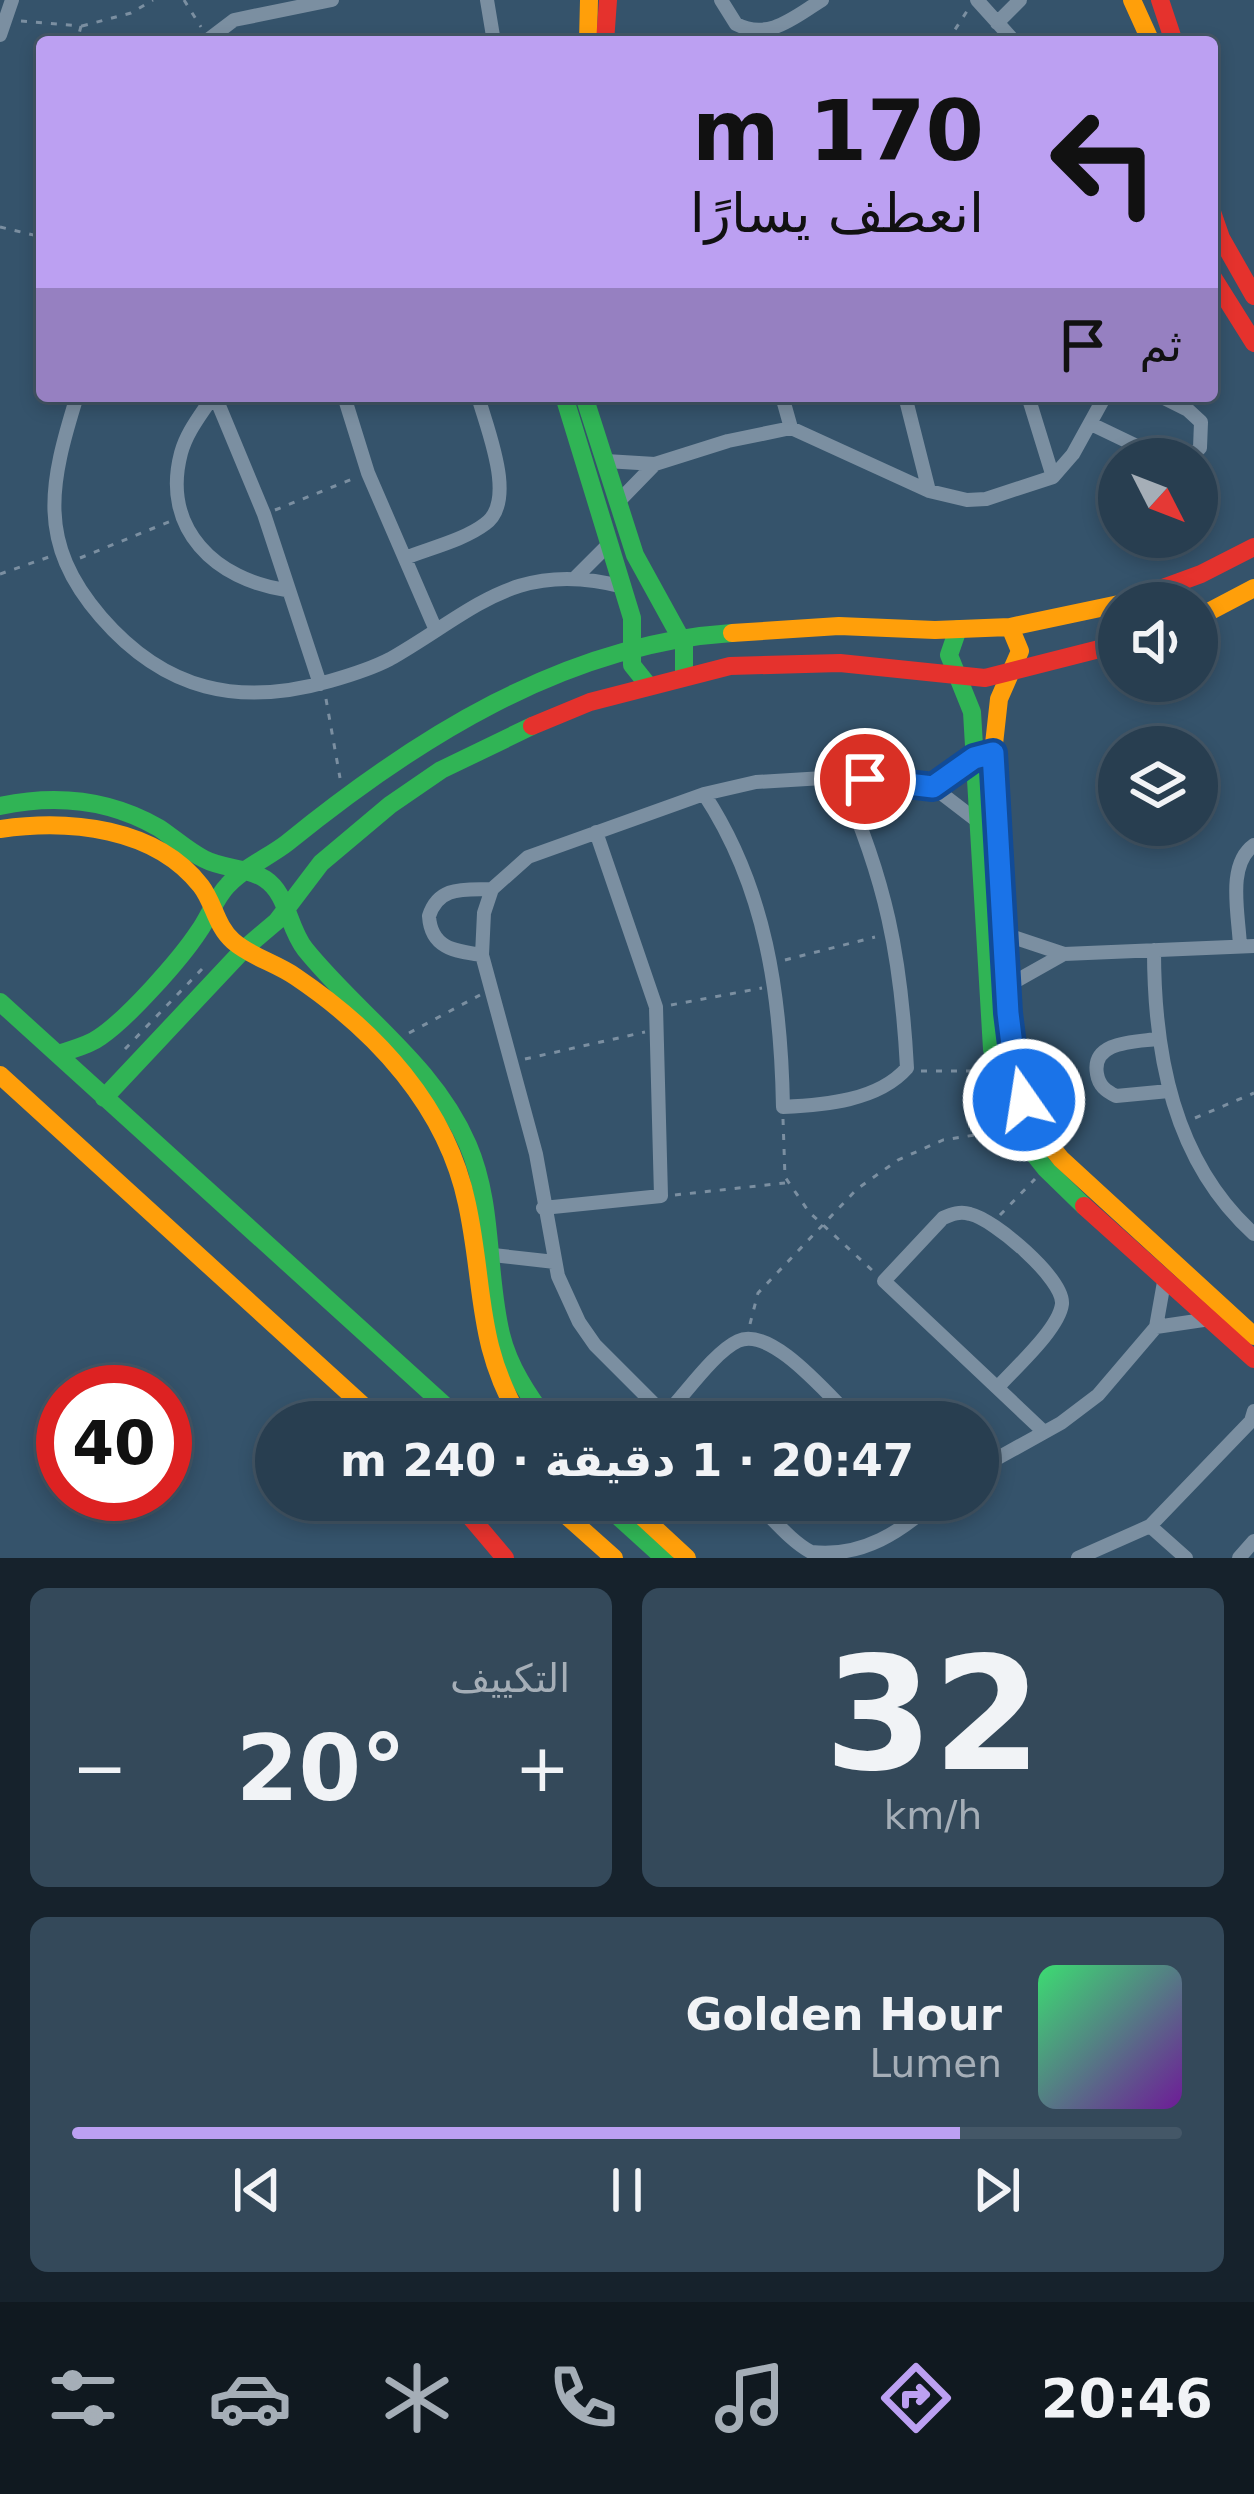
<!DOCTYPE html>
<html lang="ar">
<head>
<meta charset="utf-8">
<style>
	:root { --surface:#283e50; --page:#34495a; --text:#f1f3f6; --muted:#a5aeb7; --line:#445767; --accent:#bca0f2 }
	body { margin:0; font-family:"DejaVu Sans","Noto Naskh Arabic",sans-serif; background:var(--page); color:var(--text); direction:rtl; height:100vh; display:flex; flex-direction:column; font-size:45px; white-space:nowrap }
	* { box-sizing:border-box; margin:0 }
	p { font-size:39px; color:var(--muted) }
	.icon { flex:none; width:66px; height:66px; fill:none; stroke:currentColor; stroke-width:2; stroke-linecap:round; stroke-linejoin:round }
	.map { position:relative; height:1558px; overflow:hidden; direction:ltr }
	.sheet { display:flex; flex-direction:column; gap:30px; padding:30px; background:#16222c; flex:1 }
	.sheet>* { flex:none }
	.banner { position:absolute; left:36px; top:36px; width:1182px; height:366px; border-radius:12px; box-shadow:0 6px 18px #0003,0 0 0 3px var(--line); direction:rtl; background:#bca0f2; color:#111; overflow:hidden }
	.needle { width:78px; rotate:132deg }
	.fabs { position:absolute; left:1098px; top:438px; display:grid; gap:24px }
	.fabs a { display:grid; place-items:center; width:120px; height:120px; border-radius:50%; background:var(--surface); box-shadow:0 6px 18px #0003,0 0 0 3px var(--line); font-size:60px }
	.speed { position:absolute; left:36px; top:1365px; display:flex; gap:24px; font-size:60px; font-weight:700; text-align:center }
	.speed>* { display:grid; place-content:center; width:156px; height:156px; border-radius:50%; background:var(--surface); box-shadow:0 6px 18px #0003,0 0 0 3px var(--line); line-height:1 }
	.speed .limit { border:18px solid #d22; background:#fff; color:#111 }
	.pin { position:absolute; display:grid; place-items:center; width:102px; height:102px; color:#fff; margin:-51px; border:6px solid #fff; border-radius:50%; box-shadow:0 3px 12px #0007 }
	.me { position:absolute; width:132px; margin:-66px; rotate:347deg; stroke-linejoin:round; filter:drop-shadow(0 0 9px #0008) }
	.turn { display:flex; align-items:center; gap:42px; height:252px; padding:0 36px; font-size:54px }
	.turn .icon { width:156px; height:156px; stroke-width:2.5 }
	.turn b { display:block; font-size:84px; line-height:102px }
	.then { display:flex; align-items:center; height:114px; padding:0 36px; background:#0003; gap:24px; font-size:45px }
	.big { font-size:90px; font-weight:800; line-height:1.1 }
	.sheet .widget { flex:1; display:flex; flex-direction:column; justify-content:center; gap:18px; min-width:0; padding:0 42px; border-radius:18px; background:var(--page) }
	.sheet .dial { align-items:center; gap:0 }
	.dial b { font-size:156px; line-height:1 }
	.song { display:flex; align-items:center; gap:36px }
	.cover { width:144px; height:144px; border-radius:18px; background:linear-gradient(135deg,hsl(140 70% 55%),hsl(280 70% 35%)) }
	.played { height:12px; border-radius:6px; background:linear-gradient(90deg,var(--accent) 80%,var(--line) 80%) }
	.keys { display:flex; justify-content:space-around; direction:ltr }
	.heat { display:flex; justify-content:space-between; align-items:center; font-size:66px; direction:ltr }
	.sheet .tiles { flex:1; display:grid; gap:30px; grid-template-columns:1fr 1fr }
	.widget:last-child { grid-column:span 2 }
	.trip { position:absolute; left:255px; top:1401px; width:744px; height:120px; border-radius:60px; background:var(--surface); box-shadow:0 6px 18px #0003,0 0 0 3px var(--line); font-weight:800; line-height:120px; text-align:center; direction:rtl }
	.tab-bar { display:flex; height:192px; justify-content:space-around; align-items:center; background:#101920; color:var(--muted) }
	.tab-bar .icon { width:84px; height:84px }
	.tab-bar .selected { color:var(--accent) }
	.tab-bar b { font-size:54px; color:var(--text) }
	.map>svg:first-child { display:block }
</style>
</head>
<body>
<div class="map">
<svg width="1254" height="1558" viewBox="0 0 1254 1558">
	<rect width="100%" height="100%" fill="#35536b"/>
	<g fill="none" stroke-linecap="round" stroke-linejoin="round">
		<path stroke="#7b8fa1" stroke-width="3" stroke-dasharray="6 9" stroke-linecap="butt" d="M184 0 201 27
			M21 21 81 26 77 42
			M82 26 131 13 153 0
			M935 42 950 37
			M947 42 969 8
			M0 227 42 237
			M35 233 42 202
			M275 510 355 478
			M80 558 171 521
			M0 574 49 557
			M326 699 340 778
			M785 960 875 937
			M671 1005 762 988
			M409 1033 480 995
			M125 1049 203 968
			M525 1059 645 1032
			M921 1071H983
			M1195 1118 1254 1093
			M783 1119 785 1177 809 1212 874 1272
			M675 1195 785 1183
			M1000 1215 1035 1179
			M750 1324 758 1293 857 1189 898 1160 943 1140 1000 1131"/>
		<path stroke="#7b8fa1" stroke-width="14" d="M487 0 494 42
			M721 0 736 24C769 41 794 17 822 0
			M977 0 1015 42
			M997 23 1020 0
			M0 35 12 0
			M205 42 234 20 332 0
			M77 396C50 483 36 542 101 617 165 691 239 707 330 681 351 675 371 669 390 659 474 611 516 558 624 587
			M213 396C201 415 187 431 181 453 161 529 216 580 286 590
			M215 396 264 514 320 684
			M344 396 368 473 435 628
			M782 396 791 428
			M905 396 929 491
			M1028 396 1053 477
			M1160 396 1188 410 1201 422 1200 448 1187 459
			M1091 424 1164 459
			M606 461 655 464 728 441 791 428 929 491 967 500 986 499 1053 477 1073 454 1105 396
			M619 501 653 466
			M405 558C430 548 464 540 485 524 518 501 486 427 478 396
			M574 579 609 544
			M933 787 974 758
			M704 794C766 888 781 996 783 1107 824 1105 878 1101 907 1068 901 956 886 880 840 777
			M1004 934 1064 954 1254 946
			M1240 947C1239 915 1226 865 1254 845
			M1154 950C1154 1053 1173 1161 1254 1234
			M482 955C454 951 431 948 429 916 439 885 465 890 492 889
			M1007 986 1064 954
			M1157 1039C1135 1042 1091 1041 1097 1074 1099 1086 1106 1091 1116 1096L1169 1091
			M543 1208 661 1196 656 1007 596 832
			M493 1255 555 1262
			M1156 1327 1210 1319
			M998 1387C1015 1368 1059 1329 1062 1304 1064 1279 994 1219 970 1214 960 1211 952 1214 943 1218L884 1281 1044 1432
			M665 1415C684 1396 714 1352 738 1341 772 1325 831 1399 856 1422
			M672 1422 595 1345 579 1322 558 1276 536 1154 482 955 484 913 492 889 528 857 704 794 756 782 840 777 933 787 976 820
			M978 1469 1061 1423 1098 1395 1156 1327 1164 1282
			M753 1500C771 1516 790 1541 811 1552 863 1558 902 1531 936 1500
			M1150 1526 1186 1558
			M1078 1558 1150 1526 1251 1421 1254 1411
			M1239 1558 1254 1541"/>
		<path stroke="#30b455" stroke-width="18" d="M564 396 632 618V665L648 685
			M584 396 635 555 684 644V676
			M958 629 949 655 972 712 992 1049 1014 1129 1045 1168 1084 1206
			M0 806C56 794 109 799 159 828 174 838 188 851 204 859 223 869 247 867 265 879 288 894 288 928 305 949 359 1016 433 1064 468 1145 494 1205 486 1272 501 1334 509 1367 528 1395 548 1422
			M0 1002 463 1422
			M58 1054C72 1049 88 1046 100 1037 128 1018 180 960 199 931 209 917 216 897 228 885 243 868 269 857 287 843 415 739 564 644 732 633
			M104 1098 244 949 277 921 321 863 390 805 441 770 532 726
			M600 1500 664 1558"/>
		<path stroke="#ff9f0a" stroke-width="18" d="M1132 0 1151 42
			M588 42 589 0
			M1197 618 1254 588
			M1010 627 1020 651 999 699 993 753 1008 1013 1016 1077 1024 1100 1044 1138 1061 1159 1254 1336
			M732 633 839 626 935 630 1010 627 1119 604
			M0 829C69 819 155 827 201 886 214 903 216 926 233 941 251 957 276 963 296 977 376 1031 447 1107 467 1204 485 1287 475 1344 522 1422
			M0 1075 381 1422
			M549 1500 614 1558
			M624 1500 687 1558"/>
		<path stroke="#e5322d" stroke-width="18" d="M1160 0 1174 42
			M605 42 608 0
			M1212 212 1221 238 1254 296
			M1212 276 1254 343
			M1122 603 1201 574 1254 547
			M532 726 590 702 730 666 840 663 985 678 1119 644
			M1084 1206 1254 1359
			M456 1500 505 1558"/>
	</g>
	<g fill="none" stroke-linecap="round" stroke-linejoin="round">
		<defs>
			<path id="route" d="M865 779 933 787 974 758 993 753 1008 1013 1016 1077 1024 1100"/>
		</defs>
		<use href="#route" stroke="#114b97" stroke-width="30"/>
		<use href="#route" stroke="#1a73e8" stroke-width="21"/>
	</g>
</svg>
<div class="fabs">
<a><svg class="needle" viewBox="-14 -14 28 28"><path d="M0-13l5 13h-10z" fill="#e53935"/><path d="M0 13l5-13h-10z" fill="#a5aeb7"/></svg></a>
<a><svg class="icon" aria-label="sound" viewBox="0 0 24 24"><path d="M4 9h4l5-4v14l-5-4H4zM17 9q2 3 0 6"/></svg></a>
<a><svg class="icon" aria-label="layers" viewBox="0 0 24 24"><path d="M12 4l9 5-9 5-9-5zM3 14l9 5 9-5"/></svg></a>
</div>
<div class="speed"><div class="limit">40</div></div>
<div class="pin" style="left:865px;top:779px;background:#d93025"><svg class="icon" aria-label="arrive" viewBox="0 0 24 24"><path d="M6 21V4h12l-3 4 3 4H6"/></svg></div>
<svg class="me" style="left:1024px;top:1100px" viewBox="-20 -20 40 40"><circle r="17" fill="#1a73e8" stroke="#fff" stroke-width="3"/><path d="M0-11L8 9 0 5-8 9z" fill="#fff"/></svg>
<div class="trip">20:47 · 1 دقيقة · 240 m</div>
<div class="banner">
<div class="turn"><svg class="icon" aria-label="left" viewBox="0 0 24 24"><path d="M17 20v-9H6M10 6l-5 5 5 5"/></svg><div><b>170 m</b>انعطف يسارًا</div></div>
<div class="then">ثم<svg class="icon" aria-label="arrive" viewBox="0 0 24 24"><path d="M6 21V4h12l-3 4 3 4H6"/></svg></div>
</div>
</div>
<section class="sheet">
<div class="tiles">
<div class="widget dial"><b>32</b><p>km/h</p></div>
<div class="widget"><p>التكييف</p>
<div class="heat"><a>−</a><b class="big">20°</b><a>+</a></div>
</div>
<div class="widget">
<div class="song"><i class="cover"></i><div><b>Golden Hour</b><p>Lumen</p></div></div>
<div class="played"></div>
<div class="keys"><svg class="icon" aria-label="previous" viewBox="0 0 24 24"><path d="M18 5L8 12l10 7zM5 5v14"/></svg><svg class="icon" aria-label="pause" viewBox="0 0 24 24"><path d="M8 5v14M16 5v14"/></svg><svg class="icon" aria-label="next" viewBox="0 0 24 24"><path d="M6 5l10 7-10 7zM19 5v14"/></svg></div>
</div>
</div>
</section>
<nav class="tab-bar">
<b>20:46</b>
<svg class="icon selected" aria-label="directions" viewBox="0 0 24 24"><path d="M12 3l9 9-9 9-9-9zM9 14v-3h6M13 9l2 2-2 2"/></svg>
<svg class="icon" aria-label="music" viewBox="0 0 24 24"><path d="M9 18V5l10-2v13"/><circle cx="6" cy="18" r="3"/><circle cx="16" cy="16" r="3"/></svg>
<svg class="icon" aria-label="phone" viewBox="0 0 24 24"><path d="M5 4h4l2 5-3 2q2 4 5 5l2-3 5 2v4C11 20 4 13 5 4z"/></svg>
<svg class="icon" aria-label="climate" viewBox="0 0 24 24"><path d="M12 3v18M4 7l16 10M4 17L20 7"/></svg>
<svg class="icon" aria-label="car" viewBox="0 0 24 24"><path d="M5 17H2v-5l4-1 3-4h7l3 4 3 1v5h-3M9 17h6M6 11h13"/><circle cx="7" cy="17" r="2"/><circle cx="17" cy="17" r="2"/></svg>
<svg class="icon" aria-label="filters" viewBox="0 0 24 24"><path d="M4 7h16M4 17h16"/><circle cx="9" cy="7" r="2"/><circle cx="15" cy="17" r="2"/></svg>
</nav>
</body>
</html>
